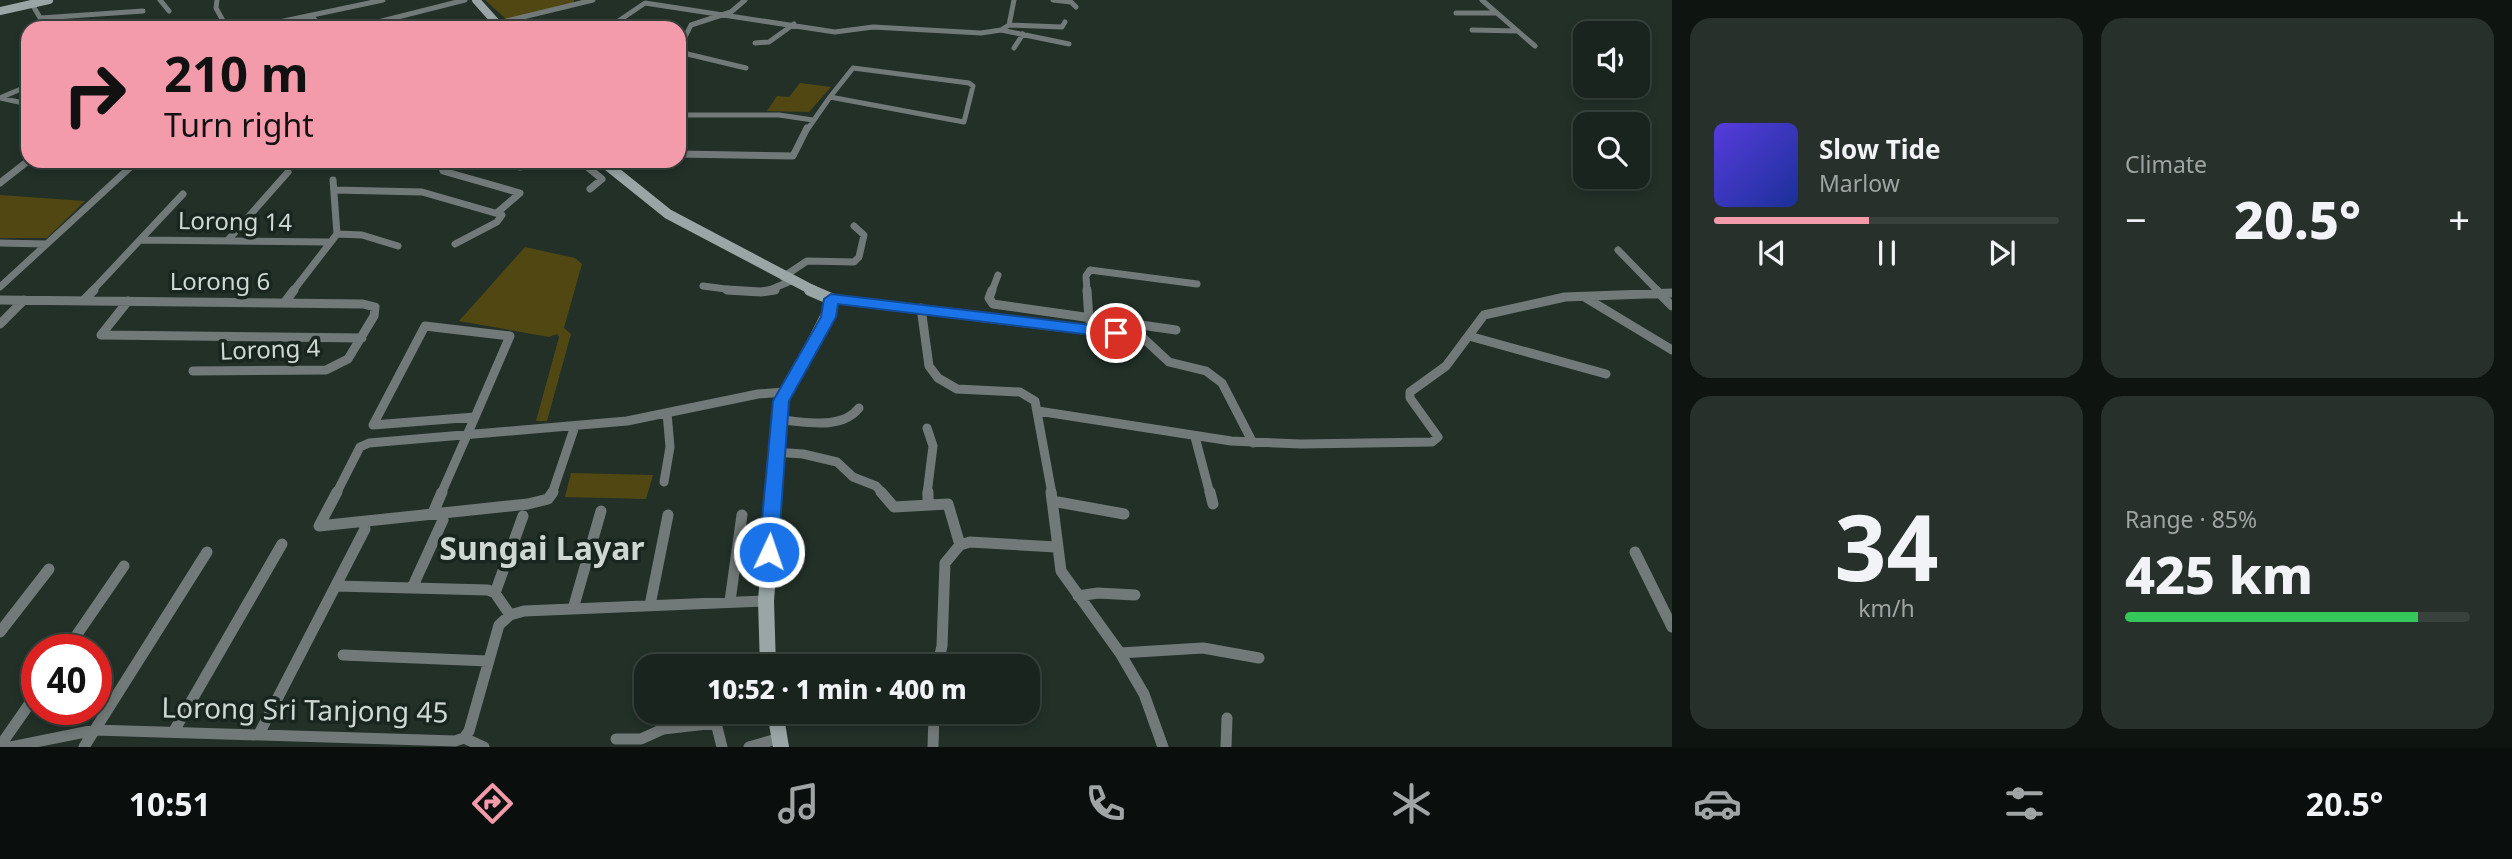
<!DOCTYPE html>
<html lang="en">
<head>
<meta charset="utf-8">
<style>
	:root { --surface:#1a241e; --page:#27302b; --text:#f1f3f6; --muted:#9fa4a4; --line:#38413c; --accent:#f39aab }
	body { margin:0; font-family:"Noto Sans",sans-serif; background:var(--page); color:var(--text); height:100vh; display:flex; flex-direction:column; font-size:26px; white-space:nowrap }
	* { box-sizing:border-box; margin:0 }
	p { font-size:23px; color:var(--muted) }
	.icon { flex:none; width:38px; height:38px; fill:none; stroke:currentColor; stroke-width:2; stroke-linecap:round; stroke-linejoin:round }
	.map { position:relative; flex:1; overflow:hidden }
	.panel { display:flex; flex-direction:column; gap:18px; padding:18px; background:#0e1410; width:840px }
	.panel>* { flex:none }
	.banner { position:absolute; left:21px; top:21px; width:665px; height:147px; border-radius:21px; box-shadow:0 4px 10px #0003,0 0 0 2px var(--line); background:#f39aab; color:#111; overflow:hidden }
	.tools { position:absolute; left:1573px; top:21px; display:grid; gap:14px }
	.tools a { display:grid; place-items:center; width:77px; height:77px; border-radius:14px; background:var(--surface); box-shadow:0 4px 10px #0003,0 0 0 2px var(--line); font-size:35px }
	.speed { position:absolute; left:21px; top:634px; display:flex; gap:14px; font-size:35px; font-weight:700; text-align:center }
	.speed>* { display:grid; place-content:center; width:91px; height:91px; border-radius:50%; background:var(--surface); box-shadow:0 4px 10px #0003,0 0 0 2px var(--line); line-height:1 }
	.speed .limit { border:10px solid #d22; background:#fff; color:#111 }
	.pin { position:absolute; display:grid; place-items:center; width:60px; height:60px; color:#fff; margin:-30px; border:4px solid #fff; border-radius:50%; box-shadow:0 2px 7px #0007 }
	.me { position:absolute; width:77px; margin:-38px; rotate:3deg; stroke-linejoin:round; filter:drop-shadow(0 0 5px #0008) }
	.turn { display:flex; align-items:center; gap:24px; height:147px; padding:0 28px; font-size:32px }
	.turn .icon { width:91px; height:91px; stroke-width:2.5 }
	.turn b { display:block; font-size:49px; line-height:60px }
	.big { font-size:52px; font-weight:800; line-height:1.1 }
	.panel .card { flex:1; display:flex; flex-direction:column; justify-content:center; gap:10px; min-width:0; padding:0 24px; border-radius:21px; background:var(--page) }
	.panel .dial { align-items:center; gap:0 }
	.dial b { font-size:91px; line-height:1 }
	.song { display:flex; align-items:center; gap:21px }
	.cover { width:84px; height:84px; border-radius:10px; background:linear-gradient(135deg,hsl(250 70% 55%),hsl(230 70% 35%)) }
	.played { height:7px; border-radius:4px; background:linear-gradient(90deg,var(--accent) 45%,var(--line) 45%) }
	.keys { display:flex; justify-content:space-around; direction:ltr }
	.heat { display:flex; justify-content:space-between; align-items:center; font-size:38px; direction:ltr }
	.charge { height:10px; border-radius:5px; background:linear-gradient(90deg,#34c759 85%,var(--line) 0) }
	.panel .tiles { flex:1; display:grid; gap:18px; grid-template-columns:repeat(2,1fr) }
	.trip { position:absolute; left:634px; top:654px; width:406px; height:70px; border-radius:21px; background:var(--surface); box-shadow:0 4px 10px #0003,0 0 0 2px var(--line); font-weight:800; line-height:70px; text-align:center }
	.tab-bar { display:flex; height:112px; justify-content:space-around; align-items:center; background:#0a0e0c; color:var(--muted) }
	.tab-bar .icon { width:49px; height:49px }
	.tab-bar .selected { color:var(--accent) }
	.tab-bar b { font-size:32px; color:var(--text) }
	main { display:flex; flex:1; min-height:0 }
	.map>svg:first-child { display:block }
</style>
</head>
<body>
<main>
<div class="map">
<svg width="1672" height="747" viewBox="0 0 1672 747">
	<rect width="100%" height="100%" fill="#223028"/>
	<path fill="#514712" d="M485 0H574V5L507 20Z
		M800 83 831 87 809 112 767 111 777 96 789 97Z
		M0 195 85 201 47 238H0Z
		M525 247 575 258 582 264 564 328 571 334 547 421H536L559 337 557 334 549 337 459 321Z
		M571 473 653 475 646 499 565 497Z"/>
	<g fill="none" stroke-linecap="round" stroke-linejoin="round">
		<path stroke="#727a79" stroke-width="5" d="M160 0 169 11
			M217 0 216 8 227 28
			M1053 0 1071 2 1076 7
			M1482 0 1535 46
			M32 4 46 28
			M1456 13H1497
			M311 16 323 28
			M41 18 143 11
			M498 23 593 0
			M1009 25 1062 27 1065 22
			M251 28 383 0
			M354 28 465 0
			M592 28 617 22 645 3 835 32 873 27 981 33 1001 30 1009 25 1014 0
			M1001 30 1069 44
			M1472 30 1518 31
			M755 43 769 42 794 24
			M1014 48 1023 34
			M679 49 691 25 731 12 745 0
			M679 52 746 68
			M853 68 969 83 973 86 964 122 830 97Z
			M0 98 28 86
			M0 98 28 104
			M679 115H779L813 120
			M807 130 830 97"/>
		<path stroke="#727a79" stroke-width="7" d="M679 154 793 156 807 128
			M451 161 442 168 443 171 520 193 498 212
			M493 161 520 167 544 161
			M580 161 602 179 590 189
			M623 161H631
			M0 183 28 161
			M334 190 422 192 502 215 497 222 455 244
			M337 234 362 235 398 246
			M141 240 328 242
			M228 240 288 172
			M0 243 46 244
			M1618 250 1658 291
			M783 277 807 261 854 262 859 257 864 235 854 226
			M703 286 741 291
			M0 287 137 161
			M92 291 183 194
			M293 291 337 234 333 180
			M767 291 791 281
			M992 291 998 275
			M1087 291 1086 276 1090 270 1197 284"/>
		<path stroke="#727a79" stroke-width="9" d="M727 290 761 292 775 290
			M992 290 989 298 993 304 1176 330
			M1087 290 1089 320
			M1656 290 1672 306
			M1586 298 1672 350
			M831 299 1142 337 1169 362 1206 371 1222 383 1253 443
			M0 300 363 304 375 307 374 316 348 359 326 370 193 371
			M83 301 94 290
			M128 301 101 335 362 338
			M285 302 294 290
			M921 308 929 366 938 378 957 389 1020 392 1035 401 1052 494
			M0 324 24 300
			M425 326 510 336 475 417 373 425Z
			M1469 336 1606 374
			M1038 411 1231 441 1301 444 1432 442 1438 437 1410 398V392L1446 366 1484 315 1565 297 1672 293
			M778 420C804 421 841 431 859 408
			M927 428 933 446 927 494
			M1195 437 1210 494
			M774 452 803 454 837 462 853 477 876 486 883 494
			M664 482 670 447 667 413
			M336 494 360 447 369 443 627 421 758 394 784 392
			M441 494 475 417
			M552 494 575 426"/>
		<path stroke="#727a79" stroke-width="11" d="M337 492 319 526 528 504 548 499 553 492
			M881 492 894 507 948 504 960 545
			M928 492V504
			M1051 492 1061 571 1120 653 1144 694 1163 747
			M1210 492 1213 504
			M1052 501 1124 514
			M433 513 442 492
			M1635 552 1672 627
			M336 586 488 590 495 593 510 615
			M412 588 443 520
			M495 593 523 516
			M1078 596 1098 593 1135 595
			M730 601 742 515
			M650 605 668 515
			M573 609 601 511
			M0 632 49 569
			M67 649 124 566
			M1120 653 1203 648 1259 658
			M343 655 488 661
			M937 667 942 646 945 563 960 545 970 542 1056 547
			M934 717H969L986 712
			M716 723 722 747
			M174 731 282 544
			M259 734 365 529
			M464 738 484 747
			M616 739H641L663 729 716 723 729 712
			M0 746 37 693
			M11 747 95 730 455 741 464 738 469 731 499 625 510 615 524 611 766 601
			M84 747 207 552
			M749 747 780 738
			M933 747 934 714
			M1226 747 1227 718"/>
		<path stroke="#99a6a5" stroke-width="8" d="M476 0 501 28
			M0 11 49 0"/>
		<path stroke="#99a6a5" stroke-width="10" d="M602 161 668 214 814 291"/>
		<path stroke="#99a6a5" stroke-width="12" d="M773 494 779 414 783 400 830 309 831 299 810 290"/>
		<path stroke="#99a6a5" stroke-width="16" d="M768 667 766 601 774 492
			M775 712 781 747"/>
	</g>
	<path fill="#1a73e8" stroke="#114b97" stroke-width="2" d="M831 294 1116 328 1123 333 1116 338 838 304 836 317 789 401 778 552 775 557H762L759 552 773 401 821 317 824 299Z"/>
	<g text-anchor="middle" stroke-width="7" stroke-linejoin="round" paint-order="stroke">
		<g font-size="24" fill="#cfd7d2" stroke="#19261f">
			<text transform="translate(235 222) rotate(1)" y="8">Lorong 14</text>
			<text x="220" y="290">Lorong 6</text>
			<text transform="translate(270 350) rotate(-2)" y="8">Lorong 4</text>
		</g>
		<g font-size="28" fill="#cfd7d2" stroke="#19261f">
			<text transform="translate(305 710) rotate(1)" y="10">Lorong Sri Tanjong 45</text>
		</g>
		<g font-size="32" font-weight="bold" fill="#cfd7d2" stroke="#19261f">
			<text x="542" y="560">Sungai Layar</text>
		</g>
	</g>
</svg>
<div class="tools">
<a><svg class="icon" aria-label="sound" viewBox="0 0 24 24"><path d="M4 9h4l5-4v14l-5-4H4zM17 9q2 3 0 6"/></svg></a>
<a><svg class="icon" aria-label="search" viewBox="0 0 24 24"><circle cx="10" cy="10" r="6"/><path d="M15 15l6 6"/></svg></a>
</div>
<div class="speed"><div class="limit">40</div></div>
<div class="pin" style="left:1116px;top:333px;background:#d93025"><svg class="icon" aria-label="arrive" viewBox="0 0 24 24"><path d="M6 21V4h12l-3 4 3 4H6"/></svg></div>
<svg class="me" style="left:769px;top:552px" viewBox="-20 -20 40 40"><circle r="17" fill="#1a73e8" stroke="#fff" stroke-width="3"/><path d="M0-11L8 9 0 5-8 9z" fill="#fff"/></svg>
<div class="trip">10:52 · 1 min · 400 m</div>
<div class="banner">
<div class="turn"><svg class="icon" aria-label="right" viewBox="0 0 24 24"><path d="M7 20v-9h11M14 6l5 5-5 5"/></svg><div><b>210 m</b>Turn right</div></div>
</div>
</div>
<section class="panel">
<div class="tiles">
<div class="card">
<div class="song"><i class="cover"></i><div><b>Slow Tide</b><p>Marlow</p></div></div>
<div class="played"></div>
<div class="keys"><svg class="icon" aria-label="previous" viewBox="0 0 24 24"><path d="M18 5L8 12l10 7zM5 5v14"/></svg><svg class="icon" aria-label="pause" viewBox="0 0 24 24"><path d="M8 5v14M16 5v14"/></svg><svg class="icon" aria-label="next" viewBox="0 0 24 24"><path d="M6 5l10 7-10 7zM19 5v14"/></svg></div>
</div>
<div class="card"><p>Climate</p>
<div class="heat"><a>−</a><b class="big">20.5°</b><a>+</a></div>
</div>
<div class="card dial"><b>34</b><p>km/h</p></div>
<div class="card"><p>Range · 85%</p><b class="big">425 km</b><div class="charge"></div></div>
</div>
</section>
</main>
<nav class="tab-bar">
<b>10:51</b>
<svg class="icon selected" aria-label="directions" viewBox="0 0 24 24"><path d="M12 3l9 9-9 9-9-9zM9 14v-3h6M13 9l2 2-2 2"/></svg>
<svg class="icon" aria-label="music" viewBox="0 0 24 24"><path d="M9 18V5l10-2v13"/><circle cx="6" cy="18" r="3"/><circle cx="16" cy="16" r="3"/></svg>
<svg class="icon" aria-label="phone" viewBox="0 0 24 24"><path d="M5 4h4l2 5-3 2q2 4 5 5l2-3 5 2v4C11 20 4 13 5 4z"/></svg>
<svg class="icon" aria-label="climate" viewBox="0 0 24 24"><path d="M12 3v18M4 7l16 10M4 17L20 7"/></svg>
<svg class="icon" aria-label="car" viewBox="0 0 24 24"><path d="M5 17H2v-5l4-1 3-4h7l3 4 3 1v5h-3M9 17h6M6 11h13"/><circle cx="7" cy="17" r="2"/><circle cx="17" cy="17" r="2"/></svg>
<svg class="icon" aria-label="filters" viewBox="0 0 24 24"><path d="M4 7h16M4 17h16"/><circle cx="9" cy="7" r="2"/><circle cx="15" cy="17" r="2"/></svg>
<b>20.5°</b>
</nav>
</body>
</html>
